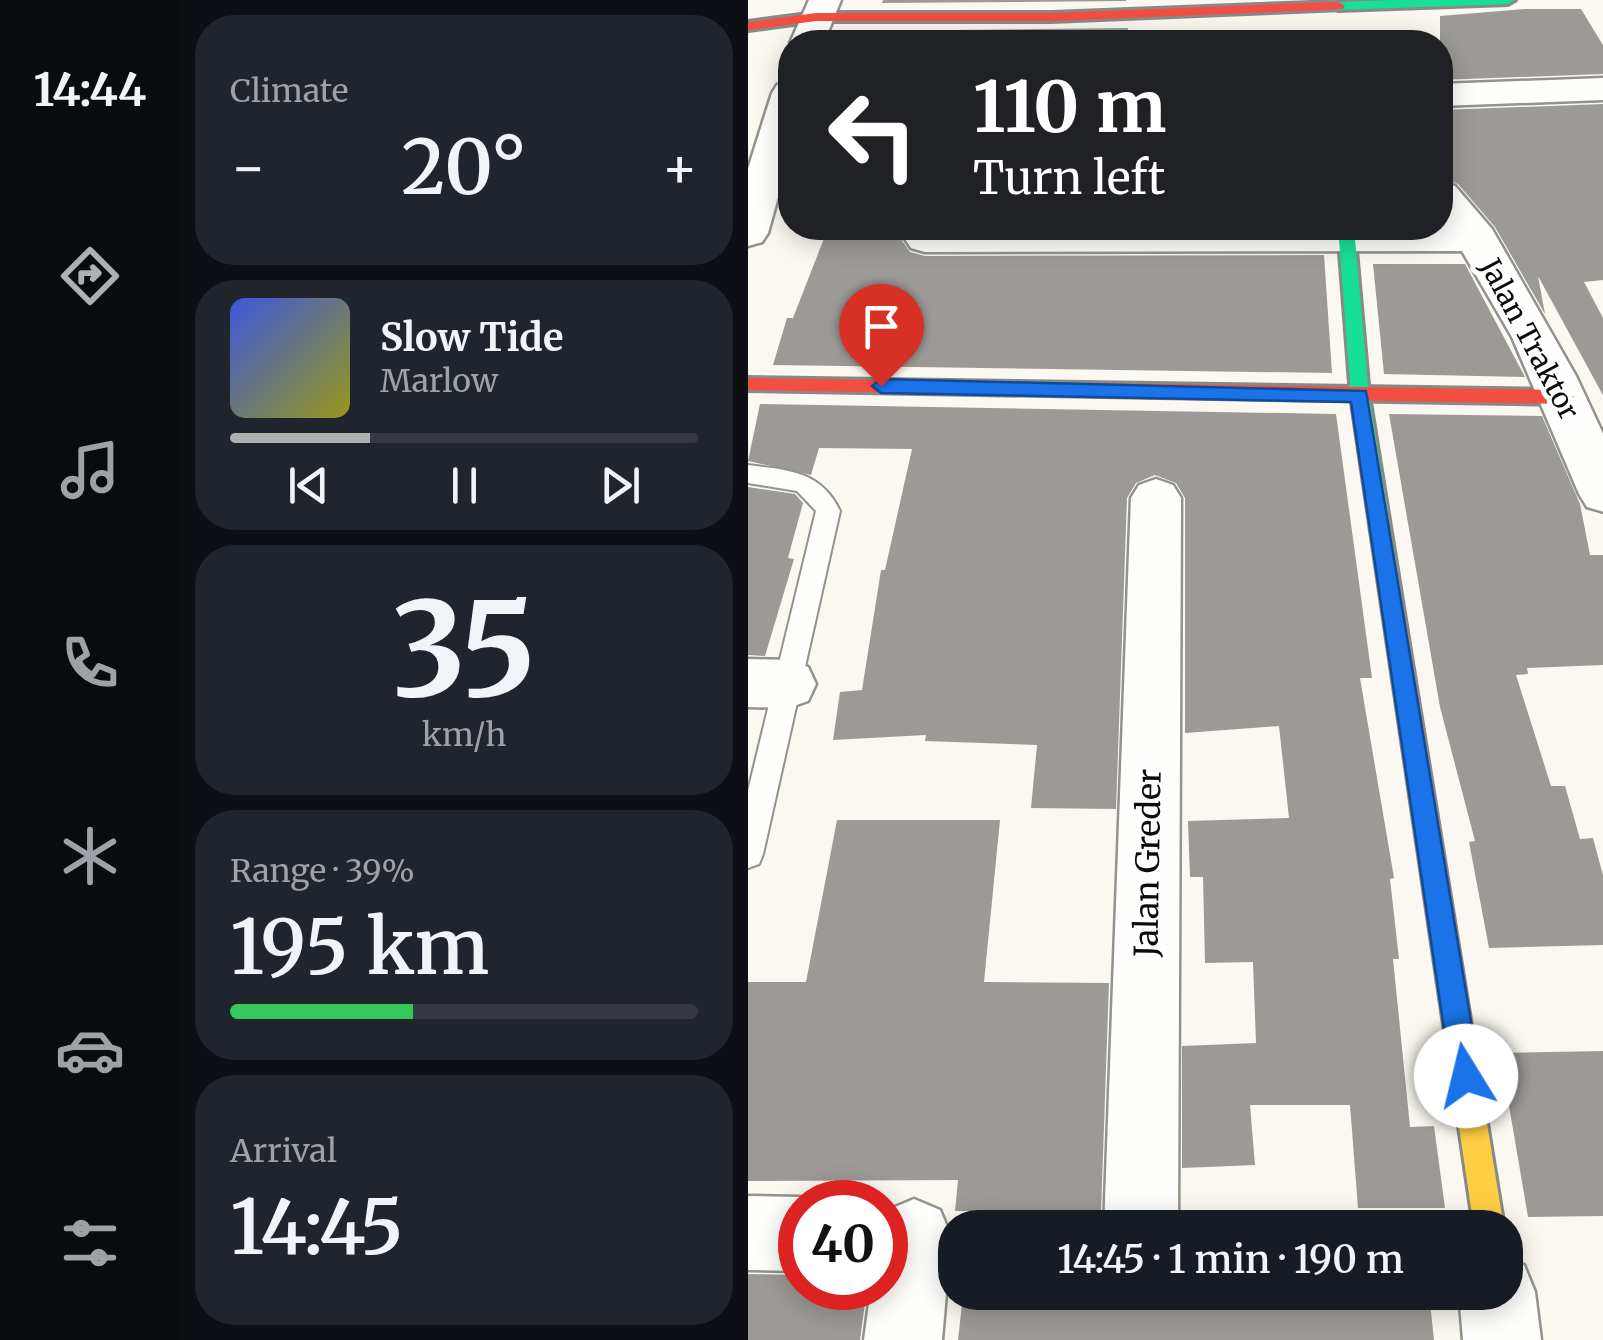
<!DOCTYPE html>
<html lang="en">
<head>
<meta charset="utf-8">
<style>
	:root { --surface:#171b24; --page:#20242c; --text:#f1f3f6; --muted:#9ea1a6; --line:#363941; --accent:#afb0b1 }
	body { margin:0; font-family:Merriweather,serif; background:var(--page); color:var(--text); height:100vh; display:flex; flex-direction:column; font-size:38px; white-space:nowrap }
	* { box-sizing:border-box; margin:0 }
	p { font-size:32px; color:var(--muted) }
	.icon { flex:none; width:55px; height:55px; fill:none; stroke:currentColor; stroke-width:2; stroke-linecap:round; stroke-linejoin:round }
	.map { position:relative; flex:1; overflow:hidden }
	.details { display:flex; flex-direction:column; gap:15px; padding:15px; background:#0d0f14; width:568px }
	.details>* { flex:none }
	.top-card { position:absolute; left:30px; top:30px; width:675px; height:210px; border-radius:40px; box-shadow:0 5px 25px #0003; background:#202124; color:#fff; overflow:hidden }
	.speed { position:absolute; left:30px; top:1180px; display:flex; gap:20px; font-size:50px; font-weight:700; text-align:center }
	.speed>* { display:grid; place-content:center; width:130px; height:130px; border-radius:50%; background:var(--surface); box-shadow:0 5px 25px #0003; line-height:1 }
	.speed .limit { border:15px solid #d22; background:#fff; color:#111 }
	.pin { position:absolute; display:grid; place-items:center; width:85px; height:85px; color:#fff; margin:-102px -42px; border-radius:50% 50% 50% 0; rotate:-45deg; box-shadow:0 0 10px #0007 }
	.pin .icon { rotate:45deg }
	.me { position:absolute; width:110px; margin:-55px; rotate:351deg; stroke-linejoin:round; filter:drop-shadow(0 0 8px #0008) }
	.turn { display:flex; align-items:center; gap:35px; height:210px; padding:0 30px; font-size:45px }
	.turn .icon { width:130px; height:130px; stroke-width:2.5 }
	.turn b { display:block; font-size:70px; line-height:85px }
	.big { font-size:75px; font-weight:600; line-height:1.1 }
	.details .tile { flex:1; display:flex; flex-direction:column; justify-content:center; gap:15px; min-width:0; padding:0 35px; border-radius:40px; background:var(--page) }
	.details .dial { align-items:center; gap:0 }
	.dial b { font-size:130px; line-height:1 }
	.song { display:flex; align-items:center; gap:30px }
	.cover { width:120px; height:120px; border-radius:15px; background:linear-gradient(135deg,hsl(230 70% 55%),hsl(60 70% 35%)) }
	.played { height:10px; border-radius:5px; background:linear-gradient(90deg,var(--accent) 30%,var(--line) 30%) }
	.keys { display:flex; justify-content:space-around; direction:ltr }
	.heat { display:flex; justify-content:space-between; align-items:center; font-size:55px; direction:ltr }
	.charge { height:15px; border-radius:8px; background:linear-gradient(90deg,#34c759 39%,var(--line) 0) }
	.trip { position:absolute; left:190px; top:1210px; width:585px; height:100px; border-radius:40px; background:var(--surface); box-shadow:0 5px 25px #0003; font-weight:600; line-height:100px; text-align:center }
	main { display:flex; flex:1; min-height:0 }
	.tabs { display:flex; flex-direction:column; width:180px; justify-content:space-around; align-items:center; background:#090b0e; color:var(--muted) }
	.tabs .icon { width:70px; height:70px }
	.tabs .selected { color:var(--accent) }
	.tabs b { font-size:45px; color:var(--text) }
	.map>svg:first-child { display:block }
</style>
</head>
<body>
<main>
<nav class="tabs">
<b>14:44</b>
<svg class="icon selected" aria-label="directions" viewBox="0 0 24 24"><path d="M12 3l9 9-9 9-9-9zM9 14v-3h6M13 9l2 2-2 2"/></svg>
<svg class="icon" aria-label="music" viewBox="0 0 24 24"><path d="M9 18V5l10-2v13"/><circle cx="6" cy="18" r="3"/><circle cx="16" cy="16" r="3"/></svg>
<svg class="icon" aria-label="phone" viewBox="0 0 24 24"><path d="M5 4h4l2 5-3 2q2 4 5 5l2-3 5 2v4C11 20 4 13 5 4z"/></svg>
<svg class="icon" aria-label="climate" viewBox="0 0 24 24"><path d="M12 3v18M4 7l16 10M4 17L20 7"/></svg>
<svg class="icon" aria-label="car" viewBox="0 0 24 24"><path d="M5 17H2v-5l4-1 3-4h7l3 4 3 1v5h-3M9 17h6M6 11h13"/><circle cx="7" cy="17" r="2"/><circle cx="17" cy="17" r="2"/></svg>
<svg class="icon" aria-label="filters" viewBox="0 0 24 24"><path d="M4 7h16M4 17h16"/><circle cx="9" cy="7" r="2"/><circle cx="15" cy="17" r="2"/></svg>
</nav>
<section class="details">
<div class="tile"><p>Climate</p>
<div class="heat"><a>−</a><b class="big">20°</b><a>+</a></div>
</div>
<div class="tile">
<div class="song"><i class="cover"></i><div><b>Slow Tide</b><p>Marlow</p></div></div>
<div class="played"></div>
<div class="keys"><svg class="icon" aria-label="previous" viewBox="0 0 24 24"><path d="M18 5L8 12l10 7zM5 5v14"/></svg><svg class="icon" aria-label="pause" viewBox="0 0 24 24"><path d="M8 5v14M16 5v14"/></svg><svg class="icon" aria-label="next" viewBox="0 0 24 24"><path d="M6 5l10 7-10 7zM19 5v14"/></svg></div>
</div>
<div class="tile dial"><b>35</b><p>km/h</p></div>
<div class="tile"><p>Range · 39%</p><b class="big">195 km</b><div class="charge"></div></div>
<div class="tile"><p>Arrival</p><b class="big">14:45</b></div>
</section>
<div class="map">
<svg width="856" height="1340" viewBox="0 0 856 1340">
	<rect width="100%" height="100%" fill="#faf8f0"/>
	<path fill="#9c9a96" d="M135 0H378V1L134 3Z
		M777 9H833L856 47V74L692 80V16Z
		M380 28 381 42H123L127 31Z
		M856 104V280L836 282 856 320V397L790 276 797 314 747 227 710 184 692 177V110Z
		M80 228H160L154 241 162 252 177 256 576 255 584 373 25 365 39 318H45Z
		M625 264H717L777 377 636 374Z
		M12 404 588 414 624 678H612L646 878 642 879 651 959H645L662 1127 686 1126 697 1208H610L602 1105H502L507 1165 434 1168V1046L508 1043 505 962 457 963 455 877H442L440 821 541 818 531 726 437 733V498L428 483 407 475 388 483 379 498 368 809 283 808 289 745 177 741 178 735 85 740 92 692 114 690 133 570H137L164 449 71 448 63 475 0 461Z
		M641 414 794 416 832 504 842 555H856V665L779 668 780 674 768 675 803 786H817L832 839 845 838 856 879V945L741 948 721 842 727 841 692 707Z
		M0 487 47 494 55 503 40 558 46 559 17 656 0 655Z
		M89 820H252L236 982 361 983 353 1212 207 1211 210 1180 0 1181V982H58Z
		M856 1051V1216L780 1217 752 1053Z
		M0 1274 50 1275 48 1288H119L112 1340H0Z
		M527 1292V1304L682 1302 686 1340H210L215 1295Z"/>
	<g fill="none" stroke-linecap="round" stroke-linejoin="round">
		<defs>
			<path id="lane" d="M0 465C41 470 73 471 92 511L15 854 11 864 0 868V791L68 511 49 491 0 483Z"/>
			<path id="street" d="M61 0H93L76 42 42 43Z
				M856 78V100L692 106V84Z
				M42 82V154L20 233 14 242 0 246V169L24 93 29 85Z
				M692 182 707 186 744 229 828 376 856 436V512L839 507 831 494 764 337 714 251 177 252 163 248 157 239 163 230 173 228H692L697 225 692 220Z
				M408 479 425 485 433 498 430 1228H356L383 498 391 485Z
				M0 659 40 660 60 667 68 684 60 701 40 708 0 707Z
				M0 1196 52 1197 65 1202H52V1271L0 1270Z
				M166 1199 192 1210 203 1236 194 1340H116L123 1288H138V1215L140 1210Z
				M758 1258 776 1265 787 1292 793 1340H715L711 1292H758Z"/>
			<path id="fast" d="M647 0H767L760 4 590 10 583 6 590 2Z
				M599 234 607 239 621 396 670 700 667 707 659 710 651 707 648 700 603 396 591 239Z"/>
			<path id="slow" d="M659 690 667 693 670 700 756 1228H726L648 700 651 693Z"/>
			<path id="jam" d="M590 2 597 6 595 9 303 21H68L0 30V22L68 13H303Z
				M0 378 817 390 826 397 817 404 0 390Z"/>
		</defs>
		<use href="#lane" stroke="#93928f" stroke-width="4"/>
		<use href="#street" stroke="#93928f" stroke-width="5"/>
		<use href="#fast" stroke="#8a8985" stroke-width="6"/>
		<use href="#slow" stroke="#8a8985" stroke-width="6"/>
		<use href="#jam" stroke="#8a8985" stroke-width="6"/>
		<use href="#lane" fill="#fefefd" fill-rule="evenodd"/>
		<use href="#street" fill="#fefefd" fill-rule="evenodd"/>
		<use href="#fast" fill="#16e098" fill-rule="evenodd"/>
		<use href="#slow" fill="#ffcf43" fill-rule="evenodd"/>
		<use href="#jam" fill="#f24e42" fill-rule="evenodd"/>
	</g>
	<path fill="#1a73e8" stroke="#114b97" stroke-width="2.5" d="M133 379 618 391 732 1076 728 1086 718 1090 707 1086 703 1076 603 402 133 393 124 386Z"/>
	<g text-anchor="middle" stroke-width="10" stroke-linejoin="round" paint-order="stroke">
		<g font-size="28" fill="#0c0c0c" stroke="#fff">
			<text transform="translate(782 339) rotate(62)" y="10">Jalan Traktor</text>
		</g>
		<g font-size="32" fill="#0c0c0c" stroke="#fff">
			<text transform="translate(400 863) rotate(-89)" y="11">Jalan Greder</text>
		</g>
	</g>
</svg>
<div class="speed"><div class="limit">40</div></div>
<div class="pin" style="left:133px;top:386px;background:#d93025"><svg class="icon" aria-label="arrive" viewBox="0 0 24 24"><path d="M6 21V4h12l-3 4 3 4H6"/></svg></div>
<svg class="me" style="left:718px;top:1076px" viewBox="-20 -20 40 40"><circle r="19" fill="#fff"/><path d="M0-13L10 11 0 6-10 11z" fill="#1a73e8"/></svg>
<div class="trip">14:45 · 1 min · 190 m</div>
<div class="top-card">
<div class="turn"><svg class="icon" aria-label="left" viewBox="0 0 24 24"><path d="M17 20v-9H6M10 6l-5 5 5 5"/></svg><div><b>110 m</b>Turn left</div></div>
</div>
</div>
</main>
</body>
</html>
